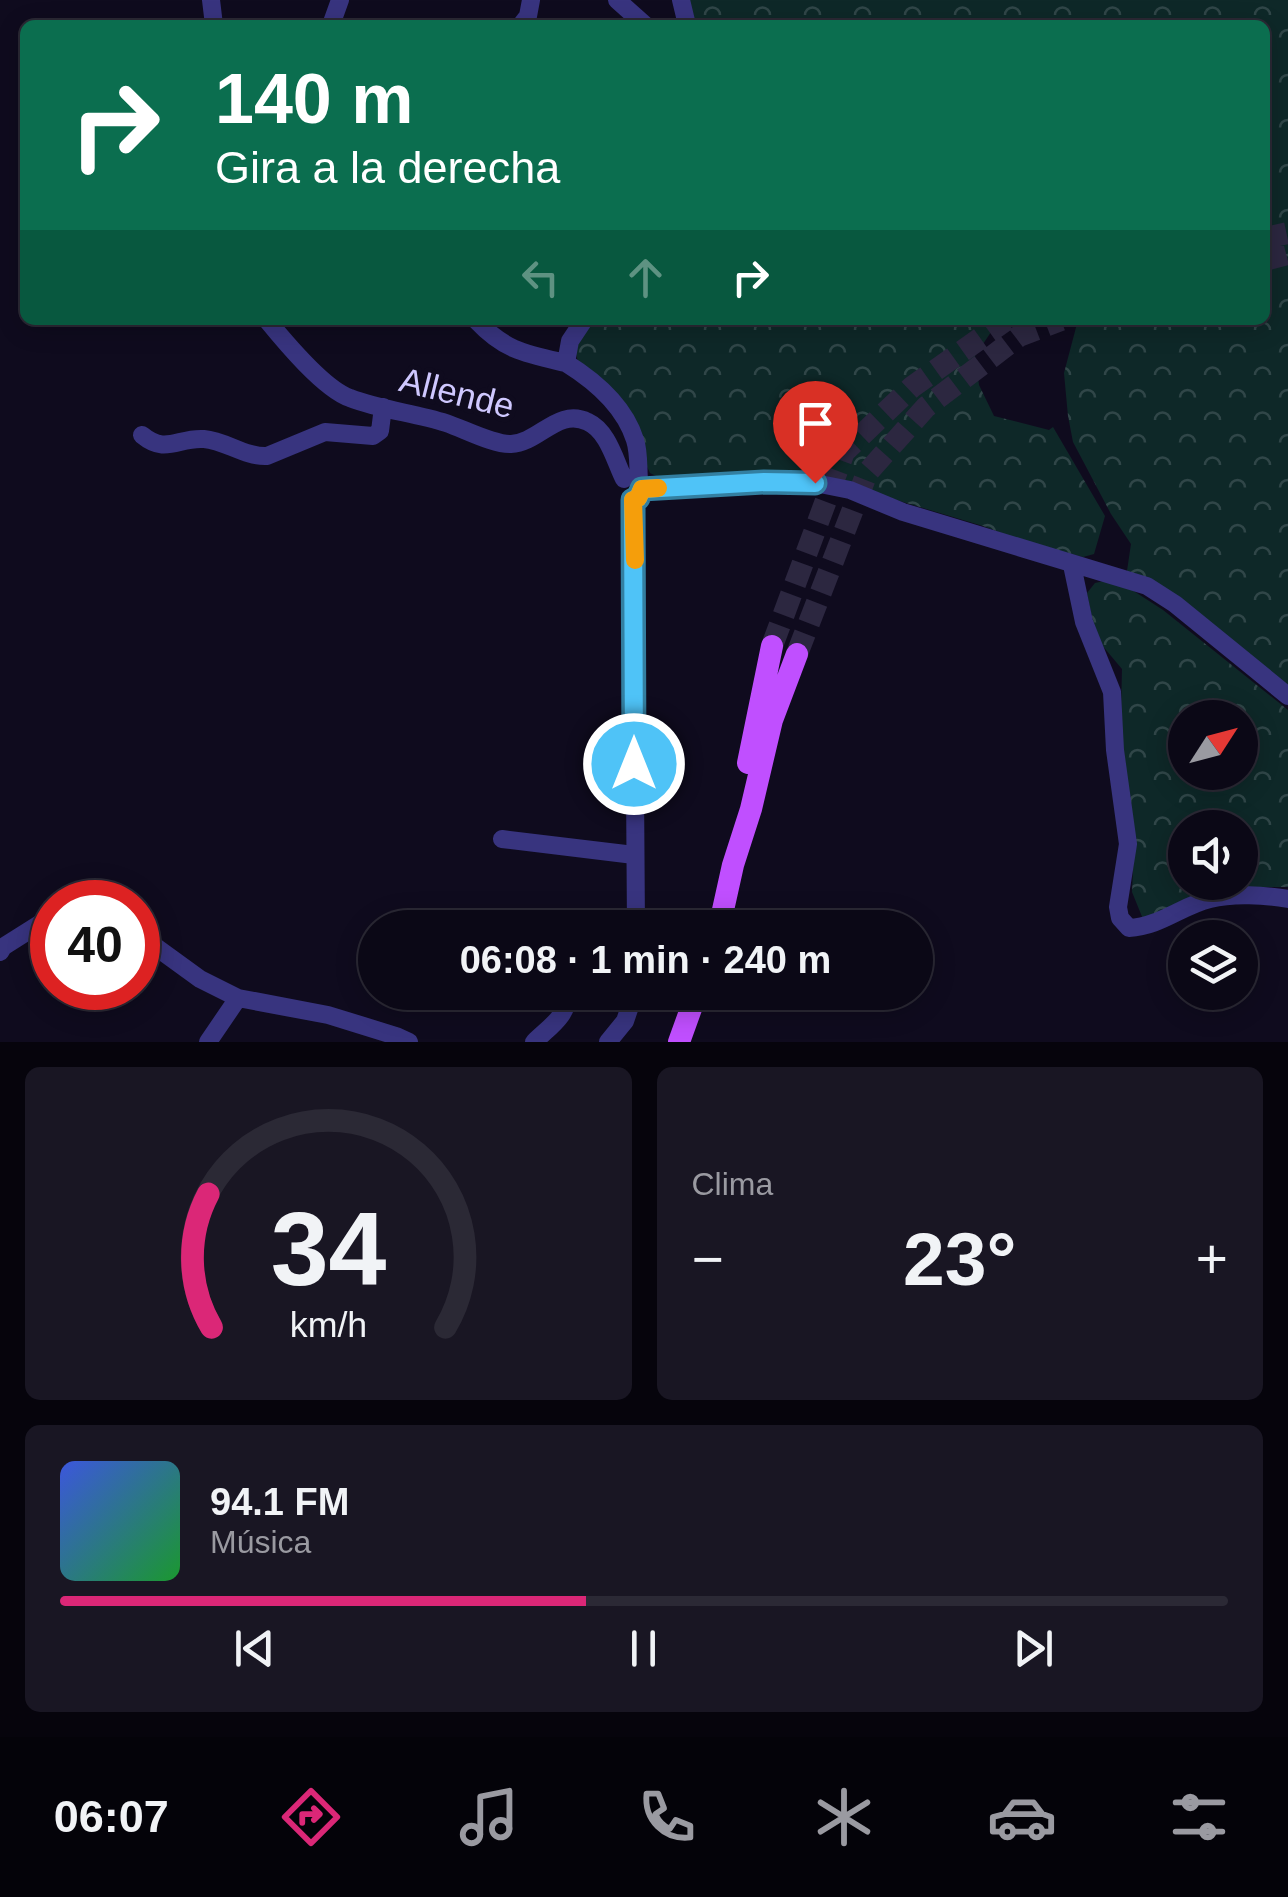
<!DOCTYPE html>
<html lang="es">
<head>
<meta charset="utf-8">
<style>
	:root { --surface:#0b0816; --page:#191623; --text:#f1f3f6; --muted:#9a9aa1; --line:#2b2935; --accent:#db2777 }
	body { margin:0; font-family:Helvetica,sans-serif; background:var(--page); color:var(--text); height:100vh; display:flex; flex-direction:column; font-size:38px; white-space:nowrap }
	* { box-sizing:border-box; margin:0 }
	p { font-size:32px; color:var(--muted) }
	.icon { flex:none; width:55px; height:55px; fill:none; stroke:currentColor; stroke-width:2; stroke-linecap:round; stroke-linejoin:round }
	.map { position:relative; height:1042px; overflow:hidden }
	.details { display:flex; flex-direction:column; gap:25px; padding:25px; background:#06040c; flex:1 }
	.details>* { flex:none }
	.guide { position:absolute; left:20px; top:20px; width:1250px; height:305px; border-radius:15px; box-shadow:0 5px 25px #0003,0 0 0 2px var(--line); background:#0b6e4f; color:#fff; overflow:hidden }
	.needle { width:65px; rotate:54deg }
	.buttons { position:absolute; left:1168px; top:700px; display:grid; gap:20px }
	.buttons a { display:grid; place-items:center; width:90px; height:90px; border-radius:50%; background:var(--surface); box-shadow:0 5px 25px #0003,0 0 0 2px var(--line); font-size:50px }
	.speed { position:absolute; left:30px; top:880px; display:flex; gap:20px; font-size:50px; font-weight:700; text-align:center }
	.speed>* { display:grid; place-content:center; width:130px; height:130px; border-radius:50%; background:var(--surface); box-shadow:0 5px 25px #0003,0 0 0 2px var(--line); line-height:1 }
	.speed .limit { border:15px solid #d22; background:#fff; color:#111 }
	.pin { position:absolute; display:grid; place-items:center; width:85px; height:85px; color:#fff; margin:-102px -42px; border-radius:50% 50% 50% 0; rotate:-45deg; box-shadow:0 0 10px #0007 }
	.pin .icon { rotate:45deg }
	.me { position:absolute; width:110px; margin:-55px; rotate:0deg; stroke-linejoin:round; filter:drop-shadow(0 0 8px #0008) }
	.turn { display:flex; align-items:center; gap:35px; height:210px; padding:0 30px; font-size:45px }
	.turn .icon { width:130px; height:130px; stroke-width:2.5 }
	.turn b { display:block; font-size:70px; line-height:85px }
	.lanes { display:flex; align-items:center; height:95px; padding:0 30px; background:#0003; justify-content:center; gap:50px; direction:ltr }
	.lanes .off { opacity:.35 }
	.big { font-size:75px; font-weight:700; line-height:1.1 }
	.details .widget { flex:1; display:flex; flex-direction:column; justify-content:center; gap:15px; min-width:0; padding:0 35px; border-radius:15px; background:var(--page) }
	.details .dial { align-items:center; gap:0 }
	.dial svg { height:260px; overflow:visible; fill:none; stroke:var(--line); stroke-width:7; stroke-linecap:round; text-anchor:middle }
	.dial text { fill:var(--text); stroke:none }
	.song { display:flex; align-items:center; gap:30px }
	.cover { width:120px; height:120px; border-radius:15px; background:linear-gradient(135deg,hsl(230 70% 55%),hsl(130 70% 35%)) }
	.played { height:10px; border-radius:5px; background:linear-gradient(90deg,var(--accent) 45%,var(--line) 45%) }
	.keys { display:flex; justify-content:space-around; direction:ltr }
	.heat { display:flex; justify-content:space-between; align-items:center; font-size:55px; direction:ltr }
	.details .tiles { flex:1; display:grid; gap:25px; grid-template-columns:1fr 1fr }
	.widget:last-child { grid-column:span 2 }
	.trip { position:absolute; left:358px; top:910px; width:575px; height:100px; border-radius:50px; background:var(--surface); box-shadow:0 5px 25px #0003,0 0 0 2px var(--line); font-weight:700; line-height:100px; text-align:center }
	.dock { display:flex; height:160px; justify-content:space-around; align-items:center; background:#040309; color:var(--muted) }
	.dock .icon { width:70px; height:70px }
	.dock .active { color:var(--accent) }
	.dock b { font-size:45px; color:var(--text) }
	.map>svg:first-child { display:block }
</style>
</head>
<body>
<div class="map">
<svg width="1288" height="1042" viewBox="0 0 1288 1042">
	<defs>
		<pattern id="forest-crowns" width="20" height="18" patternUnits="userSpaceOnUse" patternTransform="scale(2.5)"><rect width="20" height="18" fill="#0e2828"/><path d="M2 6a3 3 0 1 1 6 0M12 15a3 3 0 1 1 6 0" fill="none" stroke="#304648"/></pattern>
	</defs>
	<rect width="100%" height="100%" fill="#0f0b1e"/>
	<path fill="url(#forest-crowns)" fill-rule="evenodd" d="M688 0H1288V685L1127 571 1131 544 1111 514 1073 442 1068 416 1064 373 1078 320H1265V25H692Z
		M590 320H999L975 356 979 385 994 416 1049 430 1053 427 1105 516 1094 554 1083 557 1025 542 983 526 893 499 817 472H759L666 481 650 473 644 460 578 362 574 345Z
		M1104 581 1129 588 1163 610 1288 710V887H1213L1143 919 1132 892 1134 848 1120 759 1122 669 1101 644 1093 623 1087 593 1095 583ZM1185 718H1240V772H1185ZM1185 828H1240V882H1185Z"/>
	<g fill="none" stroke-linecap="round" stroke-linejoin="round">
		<path stroke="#2c2740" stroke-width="22" stroke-dasharray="22 11" stroke-linecap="butt" d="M1265 238 1288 233
			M1265 260 1288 254
			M772 646 844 452 912 387 1006 320
			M797 654 867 473 926 407 1019 336 1061 320"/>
		<path stroke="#38347f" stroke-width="18" d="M211 0 214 25
			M617 0 645 25
			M681 0 687 25
			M331 25 340 0
			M521 25 528 16 531 0
			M267 320C285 342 324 389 350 398 381 410 415 413 446 423 464 429 494 445 511 444 539 443 558 407 588 422 608 431 615 461 624 479
			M476 320C505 351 526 354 566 363
			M584 320 570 341 566 363C595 381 624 405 635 440 639 452 638 467 639 480
			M142 435C166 455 178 437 204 439 226 441 245 457 267 456L325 432 373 436 380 431 383 407
			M643 489 764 482 815 483 850 490 903 512 1147 586 1175 604 1288 696
			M633 500 636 928
			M1072 565 1084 622 1112 692 1115 750 1128 844 1118 907 1120 918 1129 928C1161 926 1181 906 1210 899 1233 893 1265 895 1288 899
			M502 839 634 855
			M75 902 82 899 93 898 99 902
			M138 934 200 979 238 998 328 1015 396 1036 409 1042
			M0 952 3 947 52 916
			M208 1042 238 998
			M534 1042C549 1027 570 1015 567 992
			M608 1042 625 1021 635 992"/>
		<path stroke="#c04fff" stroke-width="22" d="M748 763 772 646
			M719 928 733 865 751 809 772 720 797 654
			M679 1042 697 992"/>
	</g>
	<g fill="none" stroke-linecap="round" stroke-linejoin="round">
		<defs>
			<path id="route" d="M634 764 633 500 638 498 642 489 764 482 815 483"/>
		</defs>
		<use href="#route" stroke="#337fa1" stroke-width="25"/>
		<use href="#route" stroke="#4fc3f7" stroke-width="18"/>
		<path stroke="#f59e0b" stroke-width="18" d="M635 560 633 500 638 498 642 489 658 488"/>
	</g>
	<g text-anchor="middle" stroke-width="10" stroke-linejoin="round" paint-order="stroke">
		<g font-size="35" fill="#cfc8ff" stroke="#0f0b1e">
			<text transform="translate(457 393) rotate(14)" y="12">Allende</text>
		</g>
	</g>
</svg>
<div class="buttons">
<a><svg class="needle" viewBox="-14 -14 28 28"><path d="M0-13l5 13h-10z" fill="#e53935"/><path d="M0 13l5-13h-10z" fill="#9a9aa1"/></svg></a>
<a><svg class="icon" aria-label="sound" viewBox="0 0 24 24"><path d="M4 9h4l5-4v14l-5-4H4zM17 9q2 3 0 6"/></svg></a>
<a><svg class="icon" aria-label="layers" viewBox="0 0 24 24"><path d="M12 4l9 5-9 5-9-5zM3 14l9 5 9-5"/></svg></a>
</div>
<div class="speed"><div class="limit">40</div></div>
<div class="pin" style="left:815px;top:483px;background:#d93025"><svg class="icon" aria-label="arrive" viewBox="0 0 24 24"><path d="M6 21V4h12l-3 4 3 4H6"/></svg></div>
<svg class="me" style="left:634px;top:764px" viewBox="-20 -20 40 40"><circle r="17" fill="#4fc3f7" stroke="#fff" stroke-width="3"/><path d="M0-11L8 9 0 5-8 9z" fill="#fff"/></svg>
<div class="trip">06:08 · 1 min · 240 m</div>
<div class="guide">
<div class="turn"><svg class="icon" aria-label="right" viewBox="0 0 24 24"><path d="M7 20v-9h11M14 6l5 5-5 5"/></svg><div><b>140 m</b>Gira a la derecha</div></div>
<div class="lanes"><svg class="icon off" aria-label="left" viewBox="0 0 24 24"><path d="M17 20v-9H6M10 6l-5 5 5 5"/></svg><svg class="icon off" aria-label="ahead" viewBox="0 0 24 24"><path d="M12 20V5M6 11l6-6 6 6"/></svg><svg class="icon" aria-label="right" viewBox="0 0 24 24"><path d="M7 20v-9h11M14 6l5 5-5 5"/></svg></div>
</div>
</div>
<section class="details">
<div class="tiles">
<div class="widget dial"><svg viewBox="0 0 100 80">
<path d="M14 69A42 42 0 1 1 86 69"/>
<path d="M14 69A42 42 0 0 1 13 28" stroke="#db2777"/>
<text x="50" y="56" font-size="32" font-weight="700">34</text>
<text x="50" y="72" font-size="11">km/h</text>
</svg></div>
<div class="widget"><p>Clima</p>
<div class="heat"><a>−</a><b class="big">23°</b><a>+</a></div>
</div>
<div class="widget">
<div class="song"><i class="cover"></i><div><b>94.1 FM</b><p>Música</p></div></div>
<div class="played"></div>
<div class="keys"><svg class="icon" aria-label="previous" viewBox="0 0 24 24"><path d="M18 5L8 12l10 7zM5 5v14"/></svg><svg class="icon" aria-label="pause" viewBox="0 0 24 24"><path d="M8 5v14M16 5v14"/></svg><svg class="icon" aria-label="next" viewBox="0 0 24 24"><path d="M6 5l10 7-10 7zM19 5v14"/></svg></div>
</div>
</div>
</section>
<nav class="dock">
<b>06:07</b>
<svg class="icon active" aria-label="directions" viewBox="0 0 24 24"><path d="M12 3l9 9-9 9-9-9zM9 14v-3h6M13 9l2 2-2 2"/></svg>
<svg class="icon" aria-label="music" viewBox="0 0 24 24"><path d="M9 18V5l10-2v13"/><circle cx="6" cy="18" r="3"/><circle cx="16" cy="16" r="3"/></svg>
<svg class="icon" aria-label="phone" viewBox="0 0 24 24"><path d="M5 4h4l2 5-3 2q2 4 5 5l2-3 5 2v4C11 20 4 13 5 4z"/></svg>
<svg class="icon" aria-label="climate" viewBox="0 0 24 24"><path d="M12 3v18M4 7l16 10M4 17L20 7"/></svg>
<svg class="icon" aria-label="car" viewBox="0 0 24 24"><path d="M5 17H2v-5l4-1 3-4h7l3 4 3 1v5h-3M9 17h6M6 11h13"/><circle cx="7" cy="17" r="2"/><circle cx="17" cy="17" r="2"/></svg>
<svg class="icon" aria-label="filters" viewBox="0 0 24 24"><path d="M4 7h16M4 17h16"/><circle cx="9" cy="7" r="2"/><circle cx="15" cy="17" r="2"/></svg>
</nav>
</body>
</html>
